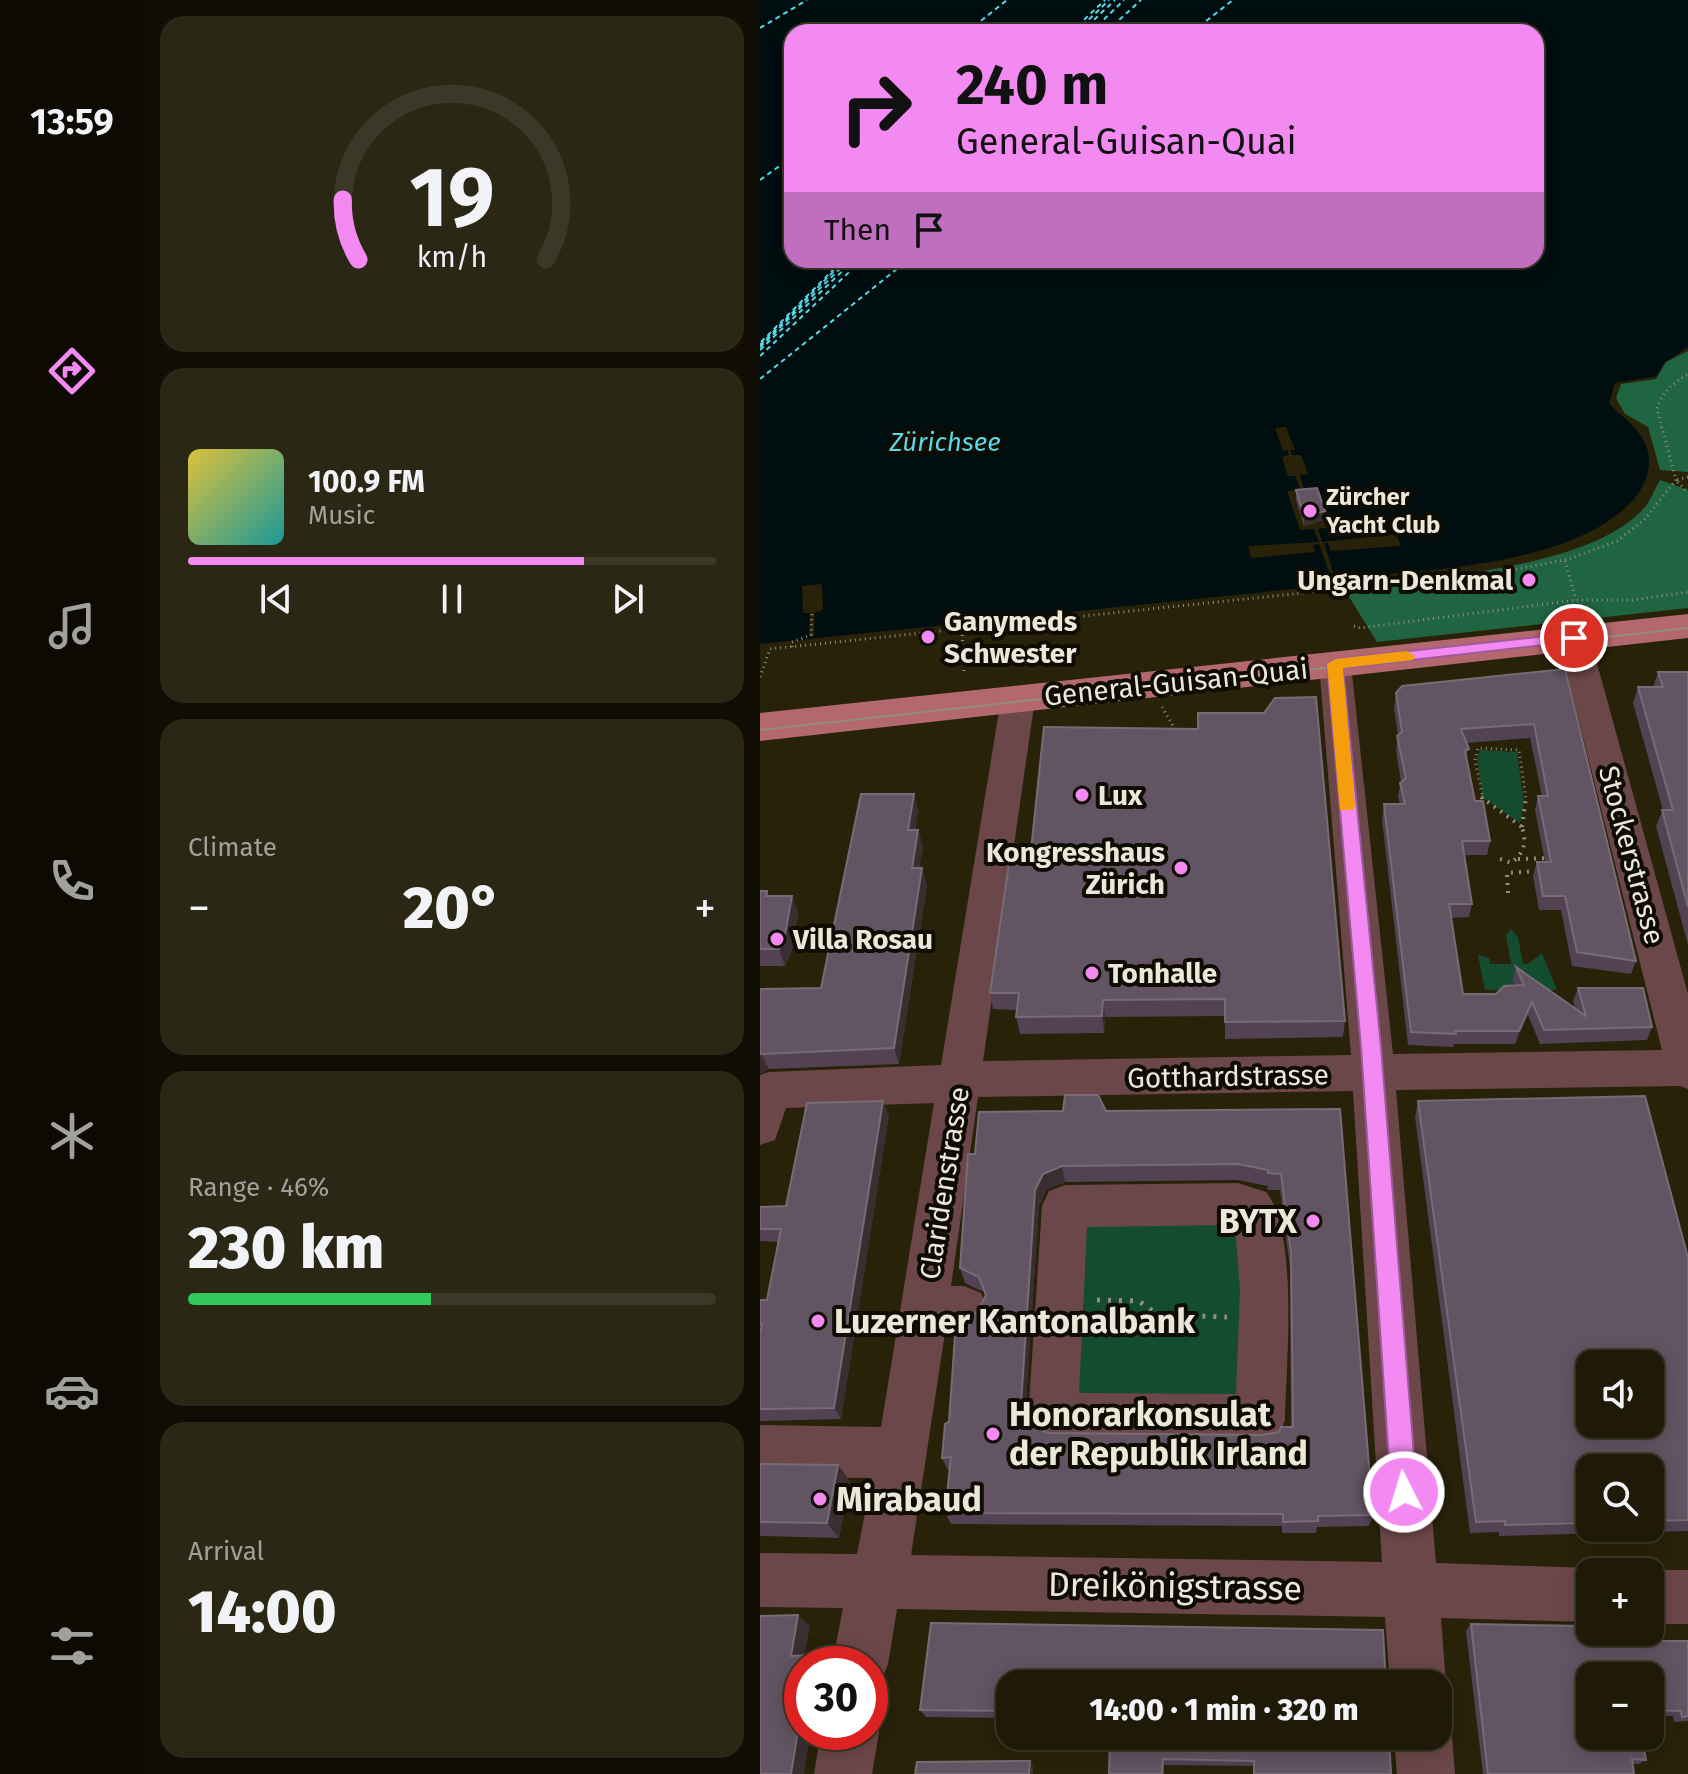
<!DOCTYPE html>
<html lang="en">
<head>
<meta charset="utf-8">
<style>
	:root { --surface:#1e1a07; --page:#2b2715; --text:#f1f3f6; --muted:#a1a19b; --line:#3c3828; --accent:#f38af1 }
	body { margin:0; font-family:"Fira Sans",sans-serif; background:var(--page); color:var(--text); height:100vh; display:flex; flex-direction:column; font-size:30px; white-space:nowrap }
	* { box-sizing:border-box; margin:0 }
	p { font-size:26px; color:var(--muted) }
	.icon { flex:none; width:44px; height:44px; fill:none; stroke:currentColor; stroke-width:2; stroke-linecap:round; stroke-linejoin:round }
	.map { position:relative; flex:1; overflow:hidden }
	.details { display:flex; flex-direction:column; gap:16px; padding:16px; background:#100e04; width:616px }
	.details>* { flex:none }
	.guide { position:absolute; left:24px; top:24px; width:760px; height:244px; border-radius:24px; box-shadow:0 4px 20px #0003,0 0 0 2px var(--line); background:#f38af1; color:#111; overflow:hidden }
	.fabs { position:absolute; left:816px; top:1350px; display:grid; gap:16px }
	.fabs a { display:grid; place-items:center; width:88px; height:88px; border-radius:16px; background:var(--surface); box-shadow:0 4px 20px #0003,0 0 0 2px var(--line); font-size:40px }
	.speed { position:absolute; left:24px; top:1646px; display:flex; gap:16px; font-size:40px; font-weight:700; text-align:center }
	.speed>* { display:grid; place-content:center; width:104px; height:104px; border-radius:50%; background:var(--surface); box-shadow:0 4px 20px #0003,0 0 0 2px var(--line); line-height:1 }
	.speed .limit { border:12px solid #d22; background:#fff; color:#111 }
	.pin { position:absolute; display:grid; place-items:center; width:68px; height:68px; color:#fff; margin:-34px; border:4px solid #fff; border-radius:50%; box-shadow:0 2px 8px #0007 }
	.me { position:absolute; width:88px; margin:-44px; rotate:355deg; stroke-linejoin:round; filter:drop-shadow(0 0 6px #0008) }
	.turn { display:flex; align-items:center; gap:28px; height:168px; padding:0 40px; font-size:36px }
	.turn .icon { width:104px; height:104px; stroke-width:2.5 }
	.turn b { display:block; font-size:56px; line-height:68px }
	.then { display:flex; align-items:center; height:76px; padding:0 40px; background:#0003; gap:16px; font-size:30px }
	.big { font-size:60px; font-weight:800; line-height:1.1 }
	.details .tile { flex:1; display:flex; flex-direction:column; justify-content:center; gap:12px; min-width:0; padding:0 28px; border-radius:24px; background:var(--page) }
	.details .dial { align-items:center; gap:0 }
	.dial svg { height:208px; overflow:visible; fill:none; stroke:var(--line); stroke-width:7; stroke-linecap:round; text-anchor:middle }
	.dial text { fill:var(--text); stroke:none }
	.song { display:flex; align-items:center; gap:24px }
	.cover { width:96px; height:96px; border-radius:12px; background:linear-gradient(135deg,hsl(50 70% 55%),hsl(180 70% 35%)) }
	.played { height:8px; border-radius:4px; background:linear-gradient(90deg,var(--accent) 75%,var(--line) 75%) }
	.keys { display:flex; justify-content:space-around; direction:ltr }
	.heat { display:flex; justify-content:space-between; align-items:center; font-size:44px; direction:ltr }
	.charge { height:12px; border-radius:6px; background:linear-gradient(90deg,#34c759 46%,var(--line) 0) }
	.trip { position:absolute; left:236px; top:1670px; width:456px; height:80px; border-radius:24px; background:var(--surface); box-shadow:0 4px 20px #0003,0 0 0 2px var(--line); font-weight:800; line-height:80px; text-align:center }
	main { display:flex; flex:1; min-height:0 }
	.tabs { display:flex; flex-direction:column; width:144px; justify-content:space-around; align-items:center; background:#0c0a03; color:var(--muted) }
	.tabs .icon { width:56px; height:56px }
	.tabs .on { color:var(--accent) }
	.tabs b { font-size:36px; color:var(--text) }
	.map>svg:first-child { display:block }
</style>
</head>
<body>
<main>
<nav class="tabs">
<b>13:59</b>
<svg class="icon on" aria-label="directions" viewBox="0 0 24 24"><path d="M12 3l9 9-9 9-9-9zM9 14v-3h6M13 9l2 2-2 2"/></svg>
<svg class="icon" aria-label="music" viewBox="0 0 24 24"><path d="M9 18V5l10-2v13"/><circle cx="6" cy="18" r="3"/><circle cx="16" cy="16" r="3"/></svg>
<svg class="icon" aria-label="phone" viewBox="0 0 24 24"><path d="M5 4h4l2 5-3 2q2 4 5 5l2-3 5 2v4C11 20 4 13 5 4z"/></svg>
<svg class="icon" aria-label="climate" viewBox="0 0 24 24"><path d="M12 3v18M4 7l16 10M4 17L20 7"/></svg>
<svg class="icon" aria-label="car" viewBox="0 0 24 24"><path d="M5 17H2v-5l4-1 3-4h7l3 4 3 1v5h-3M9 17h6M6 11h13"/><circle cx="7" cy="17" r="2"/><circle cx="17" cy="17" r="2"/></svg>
<svg class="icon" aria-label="filters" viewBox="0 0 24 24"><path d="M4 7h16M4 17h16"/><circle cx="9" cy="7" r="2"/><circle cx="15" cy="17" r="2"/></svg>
</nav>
<section class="details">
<div class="tile dial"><svg viewBox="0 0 100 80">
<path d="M14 69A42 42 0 1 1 86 69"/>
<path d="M14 69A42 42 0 0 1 8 46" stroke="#f38af1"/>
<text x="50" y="56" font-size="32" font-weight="700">19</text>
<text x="50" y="72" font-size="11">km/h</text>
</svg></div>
<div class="tile">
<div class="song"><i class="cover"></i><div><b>100.9 FM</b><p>Music</p></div></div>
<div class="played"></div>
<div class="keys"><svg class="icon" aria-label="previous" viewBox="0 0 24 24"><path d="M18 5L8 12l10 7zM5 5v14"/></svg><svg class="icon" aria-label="pause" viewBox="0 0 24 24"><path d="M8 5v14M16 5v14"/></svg><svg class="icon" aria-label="next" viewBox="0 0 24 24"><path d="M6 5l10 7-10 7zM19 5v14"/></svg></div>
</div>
<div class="tile"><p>Climate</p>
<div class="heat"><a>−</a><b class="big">20°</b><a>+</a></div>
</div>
<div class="tile"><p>Range · 46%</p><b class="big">230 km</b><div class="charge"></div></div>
<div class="tile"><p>Arrival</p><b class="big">14:00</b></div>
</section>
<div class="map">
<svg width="928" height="1774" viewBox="0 0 928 1774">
	<rect width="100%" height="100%" fill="#282209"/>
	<path fill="#144c30" d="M720 750 757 752 764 803 760 823 723 798 717 758Z
		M751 929 758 937 763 964H768L782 953 797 990H725L718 955 729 958 730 964H751L746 935Z
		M479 1222 483 1398 314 1394 323 1224Z"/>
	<path fill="#206542" d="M928 351V472L900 470 888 427 865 414 856 398 861 384 896 379 906 362Z
		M900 480 928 490V608L617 642 583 587C663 578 831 570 885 507 891 500 895 488 900 480Z"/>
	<path fill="#010e0f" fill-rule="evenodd" d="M0 0H928V347L904 363 897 376 855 383 849 403C861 417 877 425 885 443 894 464 887 484 873 500 810 570 647 571 557 580L552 585 533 589 0 644ZM32 32H776V260H32Z"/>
	<path fill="#282209" d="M526 427 535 450H530L532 455H541L548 474 540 475 544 489 558 488 573 527 558 529 562 542 636 534 641 546 571 551 568 543H564L574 575H570L559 544 553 545 555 552 491 558 488 546 559 542 554 529 540 530 527 491 540 489 535 476H528L522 457 529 455 527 450 523 451 515 428Z
		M62 584 63 610 55 612 54 636 49 637 50 613H43L42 586Z"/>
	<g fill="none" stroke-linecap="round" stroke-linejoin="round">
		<path stroke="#57d9e8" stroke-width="2" stroke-dasharray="5 4" stroke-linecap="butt" d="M0 28 47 0
			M207 32 247 0
			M311 32 345 0
			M316 32 349 0
			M321 32 355 0
			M331 32 364 0
			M346 32 381 0
			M432 32 473 0
			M0 180 32 157
			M1 342 83 260
			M0 345 85 260
			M0 347 89 260
			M0 350 94 260
			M0 356 102 260
			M0 379 148 260"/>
		<path stroke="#938e7a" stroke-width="3" stroke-dasharray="1 4" stroke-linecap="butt" d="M928 477 916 480 928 493
			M805 561 816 600
			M594 626 600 628 816 600H873L928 592
			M202 630 204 671
			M32 647V642L51 635 52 612
			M0 677 10 649 742 572 809 559 857 541 884 520 916 480 897 409C902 391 913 384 928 374
			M402 707 416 731
			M723 799 715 760 718 748 759 750 766 799"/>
		<path stroke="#938e7a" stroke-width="4" stroke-dasharray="2 6" stroke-linecap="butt" d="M721 797 762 827
			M762 827 766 797
			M740 859 751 863C764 853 767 843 762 827
			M758 859 788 858
			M748 893 747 873 778 871"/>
		<path stroke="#938e7a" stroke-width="5" stroke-dasharray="3 8" stroke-linecap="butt" d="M337 1300 379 1301 398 1315 467 1317"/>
		<path fill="#6c4749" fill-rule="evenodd" d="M814 628 825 631 830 638 928 994V1089L920 1086 636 1090 676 1563 830 1568 840 1572H830V1622L681 1618 686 1684 678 1704V1684H630L625 1617 137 1609 128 1664 120 1684 110 1688V1664H72L83 1608 0 1607V1553L97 1554 112 1478 0 1477V1425L121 1427 174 1103 26 1108 15 1140 0 1145V1075L9 1072 181 1065 241 699 246 691 258 688 270 691 275 699 223 1061 591 1055 559 664 563 656 575 653 587 656 591 664 633 1054 902 1050 798 638 803 631ZM593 1091 622 1562 151 1555 185 1333 204 1332 221 1325 228 1309 221 1293 204 1286H191L218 1097Z
			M478 1183 506 1192C539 1233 526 1366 525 1420L518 1438 500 1445 293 1443 275 1436 268 1418 282 1206 289 1191 305 1185ZM475 1225 480 1291 476 1394 319 1393 327 1227Z
			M890 1570H928V1624H890V1572H884Z
			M110 1711 119 1732 112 1774H54L61 1732H110Z
			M678 1713 684 1715 692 1736 695 1774H637L634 1736H678Z"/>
		<path fill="#b3686e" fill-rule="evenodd" d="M928 614V638L0 741V713Z"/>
		<path stroke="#938e7b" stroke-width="2" d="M0 730 928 628"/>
	</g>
	<path fill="#524254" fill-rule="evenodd" d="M536 490 564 520 544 526 536 500Z
		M805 669 876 961 871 974 812 966 801 910H779L773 876 777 862H785L775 810 778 796H782L770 738 707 743V760L715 801 730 841 727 855H704L712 904 709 917 691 918 703 994H736L755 985 753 980 756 967 815 1008 813 1001 818 988 892 1027 887 1040 780 1044 768 1015 755 1044H693V1047L648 1045 622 819 624 804H640L638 797 641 782 636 750 638 735 634 708 636 693Z
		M898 672H928V945L896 826 903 810 873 703 878 687H893Z
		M154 794 158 811 155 830H158L163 847 159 868 167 885 139 1064 9 1069 0 1073V989L61 988Z
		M251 850 585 1021 583 1037 465 1039V1016L345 1017 344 1033 260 1034 256 1017 257 1010 233 1009 230 993Z
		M0 891H7L9 896H32L38 913 32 950 25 966H0Z
		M658 1101 928 1258V1531L739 1536V1532L710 1533 655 1117ZM830 1468H890V1528H830Z
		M580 1109 613 1515 609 1526 557 1527 556 1533H522V1526L191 1524 185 1513 190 1470H188L182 1458 189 1422 217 1313 225 1296 224 1292 205 1283 200 1268 215 1154 346 1111ZM478 1180 508 1186 507 1190H520L530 1268 531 1427 519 1432 501 1435 289 1433 270 1426 265 1415 279 1206 286 1190 305 1182Z
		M129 1115 81 1419 0 1421V1300H7L19 1242 0 1241V1207L26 1206Z
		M0 1464 90 1481 79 1538 0 1536Z
		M711 1624 867 1641H928V1721L914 1722 913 1716H890V1676H830L886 1760 879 1764H872L874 1774H723L706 1631Z
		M250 1684V1718L166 1717 160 1710Z
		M350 1736 631 1774H493V1766L404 1765V1774H349Z"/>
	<path fill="#3a2e30" d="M565 511 564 520 544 526V516Z
		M154 794 158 811 152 848 148 830Z
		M158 830 163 847 156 885 152 868Z
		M162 868 167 885 139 1064 134 1048Z
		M32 896 38 913 32 950 25 966 19 949Z
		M343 1000 345 1017 344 1033 342 1016Z
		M772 1002 768 1015 755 1044 759 1031Z
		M1 1053 9 1069 0 1073V1054Z
		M123 1101 129 1115 81 1419 74 1408Z
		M302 1166 305 1182 286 1190 279 1206 265 1418 261 1405 275 1190 283 1174Z
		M78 1465 90 1481 79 1538 67 1523Z
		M38 1615 50 1626 43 1664 31 1656Z
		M51 1655 61 1664H49Z
		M42 1706V1732H51L44 1774H31Z
		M270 1761 273 1766V1774H269Z"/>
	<path fill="#625462" stroke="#786b75" stroke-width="2" fill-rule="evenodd" d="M557 488 565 511 544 516 536 490Z
		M805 669 876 961 817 952 805 896H783L777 862H791L778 796H788L774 724 701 729 709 749 705 751 715 801H723L730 841H702L712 904H689L703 994H736L744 986 764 985 756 967 826 1016 818 988H883L892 1027 784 1030 772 1002 759 1031H695L696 1034 651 1032 624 804H645L640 783 646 778 637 736 642 732 636 693 642 686Z
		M898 672H928V907L902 810H913L878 687H903Z
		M556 697 585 1021 465 1022V999L343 1000 342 1016 256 1017 259 993H230L251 850H271L284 727 438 729V713H504L515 698Z
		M101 794H154L148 830H158L152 868H162L134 1048 0 1054V989L61 988Z
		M0 891H7L6 896H32L25 934 19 949H0Z
		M305 1095H338L346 1111 580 1109 613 1515 558 1516V1521L523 1522V1514L185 1513 191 1457 182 1458 185 1424 189 1422 196 1321 217 1313 226 1295 219 1277 200 1268 208 1154H215L219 1112 303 1111ZM478 1164 508 1170V1173L521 1174 531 1252 533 1427H521L519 1432 501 1435 289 1433 270 1426 261 1405 275 1190 283 1174 302 1166Z
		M885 1096 928 1258V1520L890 1521V1468H830V1523L745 1525V1521L716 1522 658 1101ZM830 1364H890V1424H830Z
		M123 1101 74 1408 0 1409V1334L2 1324H0V1300H7L21 1229H0V1207L26 1206 47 1103Z
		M0 1464 78 1465 67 1523 0 1522Z
		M38 1615 31 1656 51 1655 49 1664H42V1706L31 1774H0V1616Z
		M171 1623 623 1630 626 1684H250V1711L160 1710Z
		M711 1624 830 1626V1632H866L867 1641H928V1716L922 1717 921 1711 890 1710V1676H830V1736H882L886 1760 872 1759 874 1774H728Z
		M350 1736H629L631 1774H494V1761L403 1759 402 1774H349Z
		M270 1761 269 1774H155L157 1762Z"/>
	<path fill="#f38af1" stroke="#9e5a9d" stroke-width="2" d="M814 633 819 634V641L583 668 621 1047 657 1492 653 1501 644 1505 635 1501 631 1492 601 1047 567 664 575 659Z"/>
	<path fill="#f59e0b" d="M647 651 655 656 653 660 583 668 595 805 593 810H580L567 664 575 659Z"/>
	<g fill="#f38af1" stroke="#0f0c03" stroke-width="3">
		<circle cx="550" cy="511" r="8"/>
		<circle cx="769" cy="580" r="8"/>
		<circle cx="168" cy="637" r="8"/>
		<circle cx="322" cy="795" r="8"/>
		<circle cx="421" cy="868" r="8"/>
		<circle cx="17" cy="939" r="8"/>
		<circle cx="332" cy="973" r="8"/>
		<circle cx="553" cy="1221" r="8"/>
		<circle cx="58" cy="1321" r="8"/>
		<circle cx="233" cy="1434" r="8"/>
		<circle cx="60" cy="1499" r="8"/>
	</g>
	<g text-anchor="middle" stroke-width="8" stroke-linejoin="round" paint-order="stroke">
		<g font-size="24" font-weight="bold" fill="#ece8d9" stroke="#0f0c03" text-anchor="start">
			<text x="566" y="505">Zürcher<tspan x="566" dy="28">Yacht Club</tspan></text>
		</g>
		<g font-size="26" font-style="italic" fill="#57d9e8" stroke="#0f0c03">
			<text x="185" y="451">Zürichsee</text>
		</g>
		<g font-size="28" font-weight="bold" fill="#ece8d9" stroke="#0f0c03" text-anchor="start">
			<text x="753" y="590" text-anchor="end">Ungarn-Denkmal</text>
			<text x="184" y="631">Ganymeds<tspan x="184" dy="32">Schwester</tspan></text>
			<text x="338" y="805">Lux</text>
			<text x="405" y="862" text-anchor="end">Kongresshaus<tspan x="405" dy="32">Zürich</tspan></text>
			<text x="33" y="949">Villa Rosau</text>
			<text x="348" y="983">Tonhalle</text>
		</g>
		<g font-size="28" fill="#ece8d9" stroke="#0f0c03">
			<text transform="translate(416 682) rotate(-6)" y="10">General-Guisan-Quai</text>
			<text transform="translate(872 855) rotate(75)" y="10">Stockerstrasse</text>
			<text transform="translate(468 1076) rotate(-1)" y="10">Gotthardstrasse</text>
			<text transform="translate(184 1183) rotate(-81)" y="10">Claridenstrasse</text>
		</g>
		<g font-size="34" font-weight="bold" fill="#ece8d9" stroke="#0f0c03" text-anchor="start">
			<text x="537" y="1233" text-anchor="end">BYTX</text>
			<text x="74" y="1333">Luzerner Kantonalbank</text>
			<text x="249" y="1426">Honorarkonsulat<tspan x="249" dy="39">der Republik Irland</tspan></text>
			<text x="76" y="1511">Mirabaud</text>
		</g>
		<g font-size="34" fill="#ece8d9" stroke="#0f0c03">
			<text transform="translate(415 1586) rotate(1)" y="12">Dreikönigstrasse</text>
		</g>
	</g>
</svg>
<div class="fabs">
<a><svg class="icon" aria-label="sound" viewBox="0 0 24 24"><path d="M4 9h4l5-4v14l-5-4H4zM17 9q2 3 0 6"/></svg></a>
<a><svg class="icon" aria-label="search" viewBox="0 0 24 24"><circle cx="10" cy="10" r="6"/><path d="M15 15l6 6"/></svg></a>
<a>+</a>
<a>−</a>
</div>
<div class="speed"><div class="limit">30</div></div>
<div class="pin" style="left:814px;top:638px;background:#d93025"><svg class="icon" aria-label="arrive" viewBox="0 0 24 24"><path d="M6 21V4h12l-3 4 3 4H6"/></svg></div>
<svg class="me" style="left:644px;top:1492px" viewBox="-20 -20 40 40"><circle r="17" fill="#f38af1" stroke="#fff" stroke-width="3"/><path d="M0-11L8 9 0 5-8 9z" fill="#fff"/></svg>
<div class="trip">14:00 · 1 min · 320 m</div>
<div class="guide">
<div class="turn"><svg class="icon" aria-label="right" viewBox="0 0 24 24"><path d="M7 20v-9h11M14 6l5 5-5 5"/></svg><div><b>240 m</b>General-Guisan-Quai</div></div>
<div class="then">Then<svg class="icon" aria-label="arrive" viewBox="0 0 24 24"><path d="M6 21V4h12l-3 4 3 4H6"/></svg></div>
</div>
</div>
</main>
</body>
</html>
